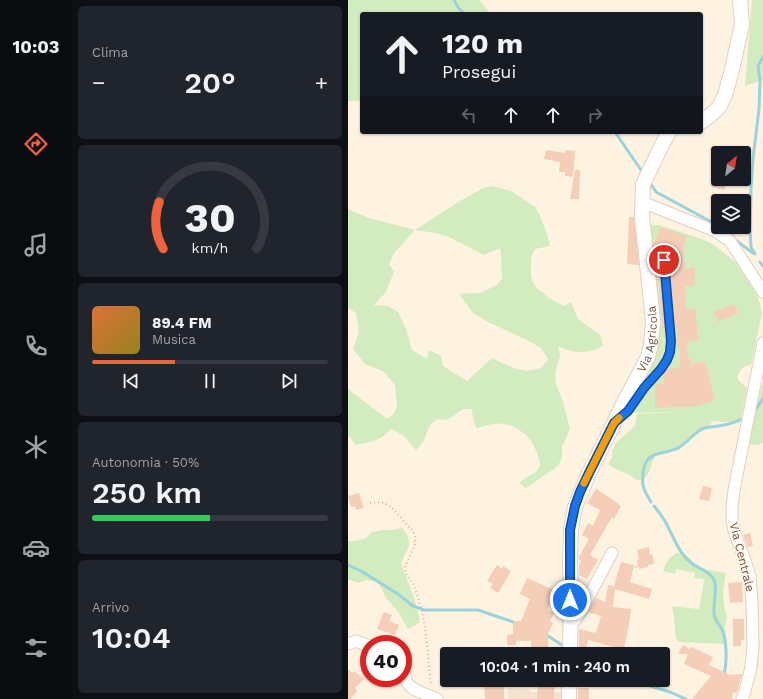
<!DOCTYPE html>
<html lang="it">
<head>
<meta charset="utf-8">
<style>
	:root { --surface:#171b24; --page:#20242c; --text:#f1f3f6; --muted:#9ea1a6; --line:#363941; --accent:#f0613e }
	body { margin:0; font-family:"Work Sans",sans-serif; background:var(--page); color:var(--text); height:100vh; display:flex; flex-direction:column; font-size:15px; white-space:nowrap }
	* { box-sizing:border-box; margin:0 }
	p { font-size:13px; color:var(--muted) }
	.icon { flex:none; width:22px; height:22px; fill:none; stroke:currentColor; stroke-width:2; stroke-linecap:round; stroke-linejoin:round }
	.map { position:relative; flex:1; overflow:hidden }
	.panel { display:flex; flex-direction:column; gap:6px; padding:6px; background:#0d0f14; width:276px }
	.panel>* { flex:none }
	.banner { position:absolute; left:12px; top:12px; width:343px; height:122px; border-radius:4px; box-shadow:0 1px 3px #0004; background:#171b24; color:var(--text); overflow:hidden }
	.needle { width:26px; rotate:29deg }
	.controls { position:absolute; left:363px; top:146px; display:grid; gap:8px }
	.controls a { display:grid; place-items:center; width:40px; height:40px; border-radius:4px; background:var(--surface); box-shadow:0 1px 3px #0004; font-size:20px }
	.speed { position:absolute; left:12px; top:635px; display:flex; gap:8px; font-size:20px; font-weight:700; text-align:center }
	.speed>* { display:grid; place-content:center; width:52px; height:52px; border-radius:50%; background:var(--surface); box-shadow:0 1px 3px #0004; line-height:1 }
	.speed .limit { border:6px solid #d22; background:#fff; color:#111 }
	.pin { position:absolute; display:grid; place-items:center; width:34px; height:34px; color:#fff; margin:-17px; border:2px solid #fff; border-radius:50%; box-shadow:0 1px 4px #0007 }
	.me { position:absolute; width:44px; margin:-22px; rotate:0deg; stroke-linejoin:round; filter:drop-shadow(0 0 3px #0008) }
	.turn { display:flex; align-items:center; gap:14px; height:84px; padding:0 16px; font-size:18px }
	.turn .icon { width:52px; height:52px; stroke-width:2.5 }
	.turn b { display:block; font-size:28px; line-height:34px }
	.lanes { display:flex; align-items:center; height:38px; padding:0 16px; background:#0003; justify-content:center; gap:20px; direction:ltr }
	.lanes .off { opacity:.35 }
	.big { font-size:30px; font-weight:600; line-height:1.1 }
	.panel .tile { flex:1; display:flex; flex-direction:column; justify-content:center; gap:6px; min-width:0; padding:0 14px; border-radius:6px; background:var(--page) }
	.panel .dial { align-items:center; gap:0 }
	.dial svg { height:104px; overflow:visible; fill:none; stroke:var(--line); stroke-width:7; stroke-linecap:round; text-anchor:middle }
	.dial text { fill:var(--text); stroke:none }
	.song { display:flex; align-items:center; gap:12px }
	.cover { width:48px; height:48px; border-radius:6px; background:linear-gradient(135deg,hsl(20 70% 55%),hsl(50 70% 35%)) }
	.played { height:4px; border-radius:2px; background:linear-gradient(90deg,var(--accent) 35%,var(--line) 35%) }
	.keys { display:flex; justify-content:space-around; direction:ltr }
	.heat { display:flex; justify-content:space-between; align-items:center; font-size:22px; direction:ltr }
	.charge { height:6px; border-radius:3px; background:linear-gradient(90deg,#34c759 50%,var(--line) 0) }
	.trip { position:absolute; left:92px; top:647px; width:230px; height:40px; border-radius:4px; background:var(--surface); box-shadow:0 1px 3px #0004; font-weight:600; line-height:40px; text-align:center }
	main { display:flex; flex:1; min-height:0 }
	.tabs { display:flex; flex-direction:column; width:72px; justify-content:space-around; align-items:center; background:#090b0e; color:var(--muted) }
	.tabs .icon { width:28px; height:28px }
	.tabs .selected { color:var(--accent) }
	.tabs b { font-size:18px; color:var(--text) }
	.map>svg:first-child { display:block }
</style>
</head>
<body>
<main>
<nav class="tabs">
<b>10:03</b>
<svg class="icon selected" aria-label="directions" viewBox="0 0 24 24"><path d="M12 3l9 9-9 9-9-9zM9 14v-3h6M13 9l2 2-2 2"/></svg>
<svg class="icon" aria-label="music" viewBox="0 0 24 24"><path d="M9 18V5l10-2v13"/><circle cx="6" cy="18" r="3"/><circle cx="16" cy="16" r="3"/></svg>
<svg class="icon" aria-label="phone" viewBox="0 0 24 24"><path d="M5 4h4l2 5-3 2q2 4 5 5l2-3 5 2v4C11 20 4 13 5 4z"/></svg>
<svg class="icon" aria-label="climate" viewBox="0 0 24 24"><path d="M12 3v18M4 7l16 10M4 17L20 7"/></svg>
<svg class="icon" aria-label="car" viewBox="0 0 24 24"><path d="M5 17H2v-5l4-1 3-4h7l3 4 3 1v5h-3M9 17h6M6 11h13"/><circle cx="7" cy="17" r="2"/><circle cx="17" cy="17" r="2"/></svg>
<svg class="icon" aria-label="filters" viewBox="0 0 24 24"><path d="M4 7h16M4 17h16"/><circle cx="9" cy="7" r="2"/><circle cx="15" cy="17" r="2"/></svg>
</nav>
<section class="panel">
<div class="tile"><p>Clima</p>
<div class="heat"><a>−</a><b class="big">20°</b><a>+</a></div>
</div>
<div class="tile dial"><svg viewBox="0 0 100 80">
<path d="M14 69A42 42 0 1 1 86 69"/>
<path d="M14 69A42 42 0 0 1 11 33" stroke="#f0613e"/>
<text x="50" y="56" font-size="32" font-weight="700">30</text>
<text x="50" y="72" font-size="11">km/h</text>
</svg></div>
<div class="tile">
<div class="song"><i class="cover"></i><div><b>89.4 FM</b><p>Musica</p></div></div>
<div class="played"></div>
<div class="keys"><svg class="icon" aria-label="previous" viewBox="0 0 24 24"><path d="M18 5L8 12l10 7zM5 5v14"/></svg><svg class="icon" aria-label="pause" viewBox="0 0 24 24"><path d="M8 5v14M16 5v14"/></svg><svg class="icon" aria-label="next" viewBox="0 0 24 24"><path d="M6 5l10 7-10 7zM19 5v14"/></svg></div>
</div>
<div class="tile"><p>Autonomia · 50%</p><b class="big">250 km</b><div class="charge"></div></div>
<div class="tile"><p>Arrivo</p><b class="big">10:04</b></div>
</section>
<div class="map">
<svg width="415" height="699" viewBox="0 0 415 699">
	<rect width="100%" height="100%" fill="#fef2e1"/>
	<path fill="#f6e3cf" d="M160 688 182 690V692H216V699H160Z"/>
	<path fill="#d3ecbf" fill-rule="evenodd" d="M0 0H131L137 7 142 14H14V101H0Z
		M404 0H415V80L397 86Z
		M144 186 163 191 171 196 187 207 192 216 199 234 202 246 187 249 183 258V277L187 286 201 298 216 306 223 302 230 319 252 335 255 345C246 352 235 353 223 351 219 350 214 348 210 346L212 355 207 374 208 384 215 402 222 429 214 447V457L210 466 178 488 171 483C174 481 176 479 179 477 185 473 190 473 192 465 193 460 184 440 180 437 174 431 164 425 156 424 146 422 138 426 128 428L125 419 124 409H115L107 415 99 420 89 419 82 425 75 442 68 450 55 435 43 429 33 438 26 441 8 445 0 435V389L39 419 46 414 49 404 47 385 35 371 17 364 5 349 11 332 8 313 0 308V209L21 218 67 230 112 201 135 188ZM67 230 88 233 101 237 136 255 152 248C154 258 153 268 154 278L149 285 132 293 111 294 125 313 138 321 181 341 193 348 200 359 193 368 179 371 165 368 144 358 119 381 95 366 93 356 81 350 79 359 64 350 58 329 50 312 40 306 26 305 38 292 46 272 41 264 47 252Z
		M300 225H311L345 236 363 243 388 262 408 293 412 304 414 314 403 365C393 366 393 369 389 377L391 381 399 388 392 423 363 421 364 422C358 430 351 430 344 436 339 439 336 446 331 449 327 451 323 449 319 450 316 451 312 452 310 454 301 459 305 479 291 480 287 480 284 476 280 474 273 471 267 469 261 465V461L264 457V451L268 443 287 426 289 414 333 412 281 413 277 407 305 354Z
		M415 382V443L409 445 399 444Z
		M54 528 60 536 61 546 53 563C60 582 68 600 72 621L68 625 60 629 51 613 38 598 34 590 29 582 19 580 10 583 1 580 0 579V541H8L18 538 24 532 34 530H44Z
		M333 552 344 560 347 568 378 573 375 593 376 606 379 617 377 627 378 644 331 642 328 639 326 617 324 606 351 609 353 600 356 579 346 578 347 573 328 569 327 574 315 571C319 560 321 555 333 552Z"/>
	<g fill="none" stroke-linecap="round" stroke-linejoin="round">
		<path stroke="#9ad3db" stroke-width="3" d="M106 0 111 9 117 14
			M267 132 295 173
			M301 181 308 192 360 220 370 227
			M386 239 405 253
			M407 254 403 247 402 229 403 189 405 159 411 109 412 80 410 66 415 57
			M412 262 415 266
			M407 410 415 399
			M303 502C300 497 296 491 295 485 294 475 295 459 306 455 314 452 322 452 330 448 339 443 345 434 354 429 361 426 369 427 376 425 383 424 390 421 396 418
			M306 506C310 511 315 517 318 523 325 536 331 553 342 562 350 569 361 570 366 580 370 588 365 604 366 613 366 620 373 626 375 632 379 645 379 662 376 675
			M0 565 13 571 50 594 65 606 76 610H130L168 623
			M197 634 214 645
			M283 680 322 692 338 699"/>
	</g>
	<path fill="#f5ceb7" d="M198 150 217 153V150L227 151 225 177 217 176V172H211L212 162 196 159Z
		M227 170H232L231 199H222Z
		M366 179H380L376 190 363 186Z
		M281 217H286L291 265 279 264Z
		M312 227 339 236 335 249V262H337V269L347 267 346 286H337L338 309 348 310V324H349V332L351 339 339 342 340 359H343V364L357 361 367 400 352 405V406L307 408V383L316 384V372L318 370 332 367V348H329L330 329H326L319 260 318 257 315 256 312 257 311 260 318 330H315L309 266H308L305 242 307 241Z
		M386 304 390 313 370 322 366 312Z
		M355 486 364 488 361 501 351 499Z
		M248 489 261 497 273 506 266 519 264 517 242 555 250 560 239 579 231 575V565L233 561 231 560V557L241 539 234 535 240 523 245 526 252 510 239 503Z
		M11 493 16 508 8 510 7 506 3 507 0 496Z
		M402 533 405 546 400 547 395 535Z
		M301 547 302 555 304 553 306 564 300 565V567L291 569V567L286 568 290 565 289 560 291 559 289 550Z
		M273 562 286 565 282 582 304 589 301 599 267 589 265 607 283 609 281 624 275 654H265L266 647 240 640 238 652 231 650V629L248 633 253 616 240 612 248 598 257 602 260 585 266 586Z
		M149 565 154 569 155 566 163 571 150 593 142 588 145 584 139 581Z
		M179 578 208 591 199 610 206 613 202 621 205 623 199 636H200L201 654H183V641H168V645H159V635L165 634V621H173L182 599 172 594Z
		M394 582 395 602 382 603 380 583Z
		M36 612 44 615 41 621 51 625 47 635 29 629Z
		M385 619H396V640H393V646H385Z
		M335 645 342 649 343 647 365 657 361 665 382 675 394 674 389 693 385 692 384 699H344L363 676 336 664 340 654H330Z
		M0 669 4 673 6 671 16 679 7 688 9 691 3 699H0Z
		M145 680H156V699H137L136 684H145Z
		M190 680H207L206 699H189Z
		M230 688H241V699H230Z"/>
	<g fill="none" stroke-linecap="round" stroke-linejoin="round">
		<defs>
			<path id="service" d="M275 414C284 408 289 397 296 388 304 379 314 370 319 359 322 353 323 347 323 341L315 260"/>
			<path id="minor" d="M294 202 367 231 382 241 415 292
				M222 628 233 611 264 553
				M0 644 8 641 21 646
				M55 664C57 669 56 677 59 682 63 691 81 695 89 699
				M394 699 396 695 403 667 405 647 404 601 402 577 397 560 386 531 384 519V508L386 490 415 343"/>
			<g id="tertiary">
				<path d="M353 122 364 114 371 107 377 95 384 70 394 24 392 0"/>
				<path id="s1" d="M222 654 223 589 222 565 223 530 227 507 241 473 266 423 274 406 300 357 303 344 305 321 294 216 295 184 315 143 321 132"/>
				<path d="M221 699V680"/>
			</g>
		</defs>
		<use href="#service" stroke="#e4cfbf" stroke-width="8"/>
		<use href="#minor" stroke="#e4cfbf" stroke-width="13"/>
		<use href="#tertiary" stroke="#e4cfbf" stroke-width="16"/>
		<path stroke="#dab19a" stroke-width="2" stroke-dasharray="1 3" stroke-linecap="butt" d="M22 503C40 500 44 508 55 520 61 528 68 530 67 541 67 548 60 560 57 567L58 574 66 585 74 611 78 633 83 686"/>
		<use href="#service" stroke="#fff" stroke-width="5.5"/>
		<use href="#minor" stroke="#fff" stroke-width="11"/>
		<use href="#tertiary" stroke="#fff" stroke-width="14"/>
	</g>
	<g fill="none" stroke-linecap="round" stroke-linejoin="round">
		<defs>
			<path id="route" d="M222 600V530L227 506 232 492 241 473 266 423 280 411 296 388 313 369 319 360 322 352 323 341 316 260"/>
		</defs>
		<use href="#route" stroke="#114b97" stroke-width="10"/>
		<use href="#route" stroke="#1a73e8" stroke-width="7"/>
		<path stroke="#f59e0b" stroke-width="7" d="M236 483 266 423 271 418"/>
	</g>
	<g text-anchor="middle" stroke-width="3" stroke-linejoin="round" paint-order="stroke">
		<g font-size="12" fill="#775646" stroke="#fff6e9">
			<text dy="4" stroke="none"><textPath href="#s1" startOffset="332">Via Agricola</textPath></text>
			<text transform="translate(394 557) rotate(76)" y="4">Via Centrale</text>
		</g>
	</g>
</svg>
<div class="controls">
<a><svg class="needle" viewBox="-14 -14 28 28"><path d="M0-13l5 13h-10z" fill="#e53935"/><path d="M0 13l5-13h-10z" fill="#9ea1a6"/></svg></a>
<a><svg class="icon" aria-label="layers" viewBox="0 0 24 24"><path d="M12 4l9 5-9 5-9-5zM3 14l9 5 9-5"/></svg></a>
</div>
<div class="speed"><div class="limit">40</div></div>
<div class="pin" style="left:316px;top:260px;background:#d93025"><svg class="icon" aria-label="arrive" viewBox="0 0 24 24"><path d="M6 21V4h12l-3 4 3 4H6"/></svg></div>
<svg class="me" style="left:222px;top:600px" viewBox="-20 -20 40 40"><circle r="17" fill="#1a73e8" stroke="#fff" stroke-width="3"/><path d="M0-11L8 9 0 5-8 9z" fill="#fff"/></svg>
<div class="trip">10:04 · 1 min · 240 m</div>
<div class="banner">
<div class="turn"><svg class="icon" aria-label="ahead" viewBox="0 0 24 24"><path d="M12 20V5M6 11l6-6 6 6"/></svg><div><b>120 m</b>Prosegui</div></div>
<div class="lanes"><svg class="icon off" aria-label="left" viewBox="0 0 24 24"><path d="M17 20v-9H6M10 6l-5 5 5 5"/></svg><svg class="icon" aria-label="ahead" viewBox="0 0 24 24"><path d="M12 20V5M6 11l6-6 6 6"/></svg><svg class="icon" aria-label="ahead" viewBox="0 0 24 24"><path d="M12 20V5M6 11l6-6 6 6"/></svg><svg class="icon off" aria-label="right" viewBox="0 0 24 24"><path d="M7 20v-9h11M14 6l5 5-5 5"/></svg></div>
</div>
</div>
</main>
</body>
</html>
